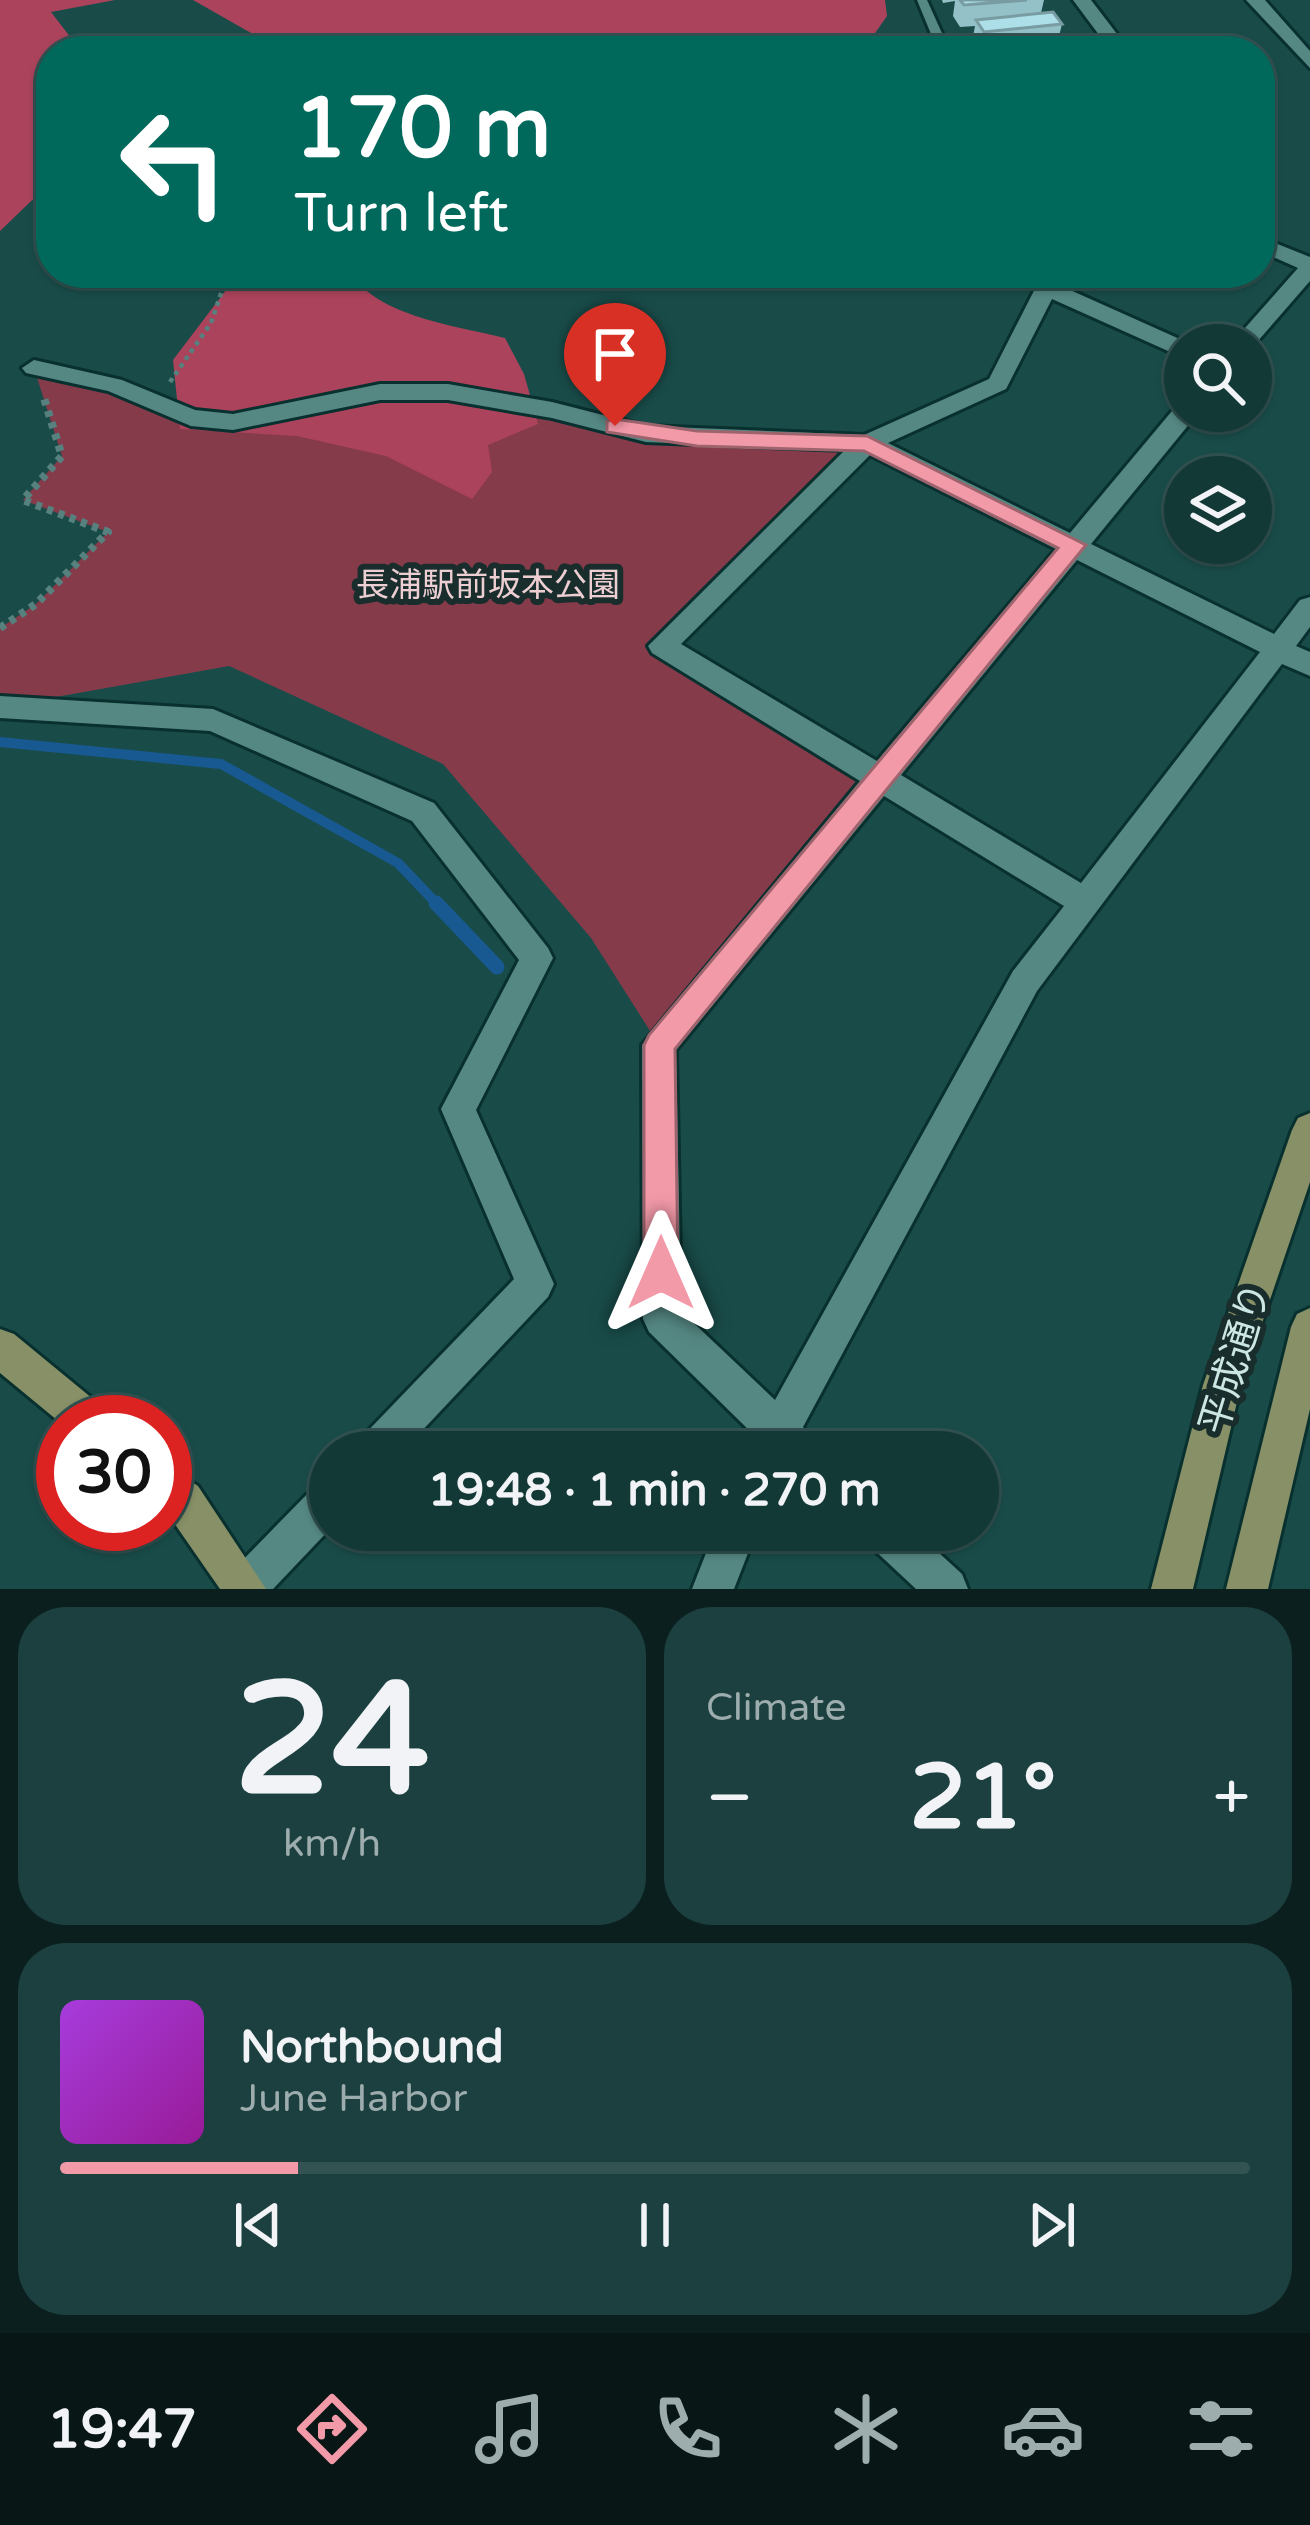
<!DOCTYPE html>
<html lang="en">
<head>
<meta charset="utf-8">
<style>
	:root { --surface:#133937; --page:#1c403f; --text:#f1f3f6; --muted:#9dacad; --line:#325352; --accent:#f39aa9 }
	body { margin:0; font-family:"Varela Round","Noto Sans JP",sans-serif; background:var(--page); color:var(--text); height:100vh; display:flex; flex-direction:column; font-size:45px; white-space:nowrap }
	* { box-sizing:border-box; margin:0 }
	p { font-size:39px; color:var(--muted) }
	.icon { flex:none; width:66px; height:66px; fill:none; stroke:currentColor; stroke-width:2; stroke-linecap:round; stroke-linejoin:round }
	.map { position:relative; height:1589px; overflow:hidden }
	.details { display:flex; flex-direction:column; gap:18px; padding:18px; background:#0a1f1e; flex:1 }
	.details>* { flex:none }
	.guide { position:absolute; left:36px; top:36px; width:1239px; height:252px; border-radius:48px; box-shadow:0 3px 9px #0004,0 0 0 3px var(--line); background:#00695c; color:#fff; overflow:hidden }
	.buttons { position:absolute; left:1164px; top:324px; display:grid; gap:24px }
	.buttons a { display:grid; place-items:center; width:108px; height:108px; border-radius:50%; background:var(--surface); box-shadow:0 3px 9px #0004,0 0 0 3px var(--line); font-size:60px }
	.speed { position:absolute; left:36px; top:1395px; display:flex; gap:24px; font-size:60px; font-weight:700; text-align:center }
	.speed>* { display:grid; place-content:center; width:156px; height:156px; border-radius:50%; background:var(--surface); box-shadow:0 3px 9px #0004,0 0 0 3px var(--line); line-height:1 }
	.speed .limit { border:18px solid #d22; background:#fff; color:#111 }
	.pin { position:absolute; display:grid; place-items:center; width:102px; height:102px; color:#fff; margin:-123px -51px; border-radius:50% 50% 50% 0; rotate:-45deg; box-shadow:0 0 12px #0007 }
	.pin .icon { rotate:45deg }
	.me { position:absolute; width:132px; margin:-66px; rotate:0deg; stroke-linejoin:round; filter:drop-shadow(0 0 9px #0008) }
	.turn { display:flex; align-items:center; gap:42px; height:252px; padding:0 60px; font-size:54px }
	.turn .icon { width:156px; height:156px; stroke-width:2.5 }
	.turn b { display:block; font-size:84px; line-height:102px }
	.big { font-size:90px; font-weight:700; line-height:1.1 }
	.details .tile { flex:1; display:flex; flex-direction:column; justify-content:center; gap:18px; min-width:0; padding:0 42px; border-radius:48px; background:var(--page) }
	.details .dial { align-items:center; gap:0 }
	.dial b { font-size:156px; line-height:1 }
	.song { display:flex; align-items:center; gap:36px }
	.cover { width:144px; height:144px; border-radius:18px; background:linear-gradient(135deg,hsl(280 70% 55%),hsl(300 70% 35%)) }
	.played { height:12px; border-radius:6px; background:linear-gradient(90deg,var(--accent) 20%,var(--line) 20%) }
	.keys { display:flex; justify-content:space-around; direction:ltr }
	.heat { display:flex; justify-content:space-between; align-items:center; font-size:66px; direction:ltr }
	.details .tiles { flex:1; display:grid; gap:18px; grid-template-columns:1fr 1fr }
	.tile:last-child { grid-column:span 2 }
	.trip { position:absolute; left:309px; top:1431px; width:690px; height:120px; border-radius:60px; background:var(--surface); box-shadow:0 3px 9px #0004,0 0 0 3px var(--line); font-weight:700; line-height:120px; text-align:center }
	.tabs { display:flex; height:192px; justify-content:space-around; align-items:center; background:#081716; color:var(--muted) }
	.tabs .icon { width:84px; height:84px }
	.tabs .active { color:var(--accent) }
	.tabs b { font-size:54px; color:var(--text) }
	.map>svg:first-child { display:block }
</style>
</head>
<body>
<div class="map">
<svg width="1310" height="1589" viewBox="0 0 1310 1589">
	<rect width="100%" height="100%" fill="#194c49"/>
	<path fill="#863b4b" d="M34 368 114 385 191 418 448 392 646 434 867 443 663 646 883 778 659 1045 591 938 443 764 229 666 0 707V628L36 604 108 532 23 500 62 456Z"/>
	<path fill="#ab435c" d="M0 0H115L51 12 81 51H51V182L0 231Z
		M193 0H885L887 16 866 46 876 51H332L251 33Z
		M239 273H351C378 317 458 326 505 338L524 374 538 424 488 445 492 472 472 499 386 456 297 436 180 429 173 360Z"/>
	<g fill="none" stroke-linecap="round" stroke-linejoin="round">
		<path stroke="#175990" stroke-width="10" d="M0 742 221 764 398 863 439 906"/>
		<path stroke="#175990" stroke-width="15" d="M436 903 497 967"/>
		<defs>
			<path id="lane" d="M917 0H927L950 51H938Z"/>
			<path id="street" d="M1073 0H1091L1130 51H1111Z
				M1246 0H1265L1310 51V68Z
				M1260 237 1310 257V281L1251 349V345H1230L1298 268 1260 251Z
				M1043 273H1065L1059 285 1193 345H1185V357L1177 355 1052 299 1006 389 888 443 1070 533 1177 405 1185 403V411H1198L1195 417 1091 544 1274 634 1300 600 1310 597V627L1296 646 1310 652V676L1282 664 1037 991 803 1427 820 1452H748L755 1436 649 1332 643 1319 642 1045 860 781 652 653 648 646 845 450 646 442 552 418 448 400H380L233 430 191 426 108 391 26 373 22 368 34 360 122 380 195 410 233 414 380 384H448L552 402 646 426 864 435 989 379ZM870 455 1056 549 877 761 681 644ZM1077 560 1260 652 1081 883 901 775ZM884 796 1064 906 1013 971 775 1400 681 1311 676 1050Z
				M0 696 213 709 434 803 548 948 553 958 476 1110 554 1284 548 1297 402 1452H355L361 1438 514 1279 441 1109 519 960 412 821 210 731 0 718Z
				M330 1479V1529L273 1589H223L229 1574 316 1485Z
				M715 1530H757L734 1589H692Z
				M863 1530H914L962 1574 968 1589H916L869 1545Z"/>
			<path id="secondary" d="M1310 1113V1182L1241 1385 1193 1589H1151L1203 1385 1292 1130 1298 1118Z
				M1310 1308V1409L1268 1589H1226L1291 1327 1297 1314Z
				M0 1329 14 1334 104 1408 110 1422 63 1425 0 1373Z
				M165 1464 198 1486 266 1589H220L165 1510Z"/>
		</defs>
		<use href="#lane" stroke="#08302e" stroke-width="6"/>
		<use href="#street" stroke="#08302e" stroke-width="6"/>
		<use href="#secondary" stroke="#08302e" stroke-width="6"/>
		<path stroke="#57817e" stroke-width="4.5" stroke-dasharray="4.5 4.5" stroke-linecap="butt" d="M170 382 211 323 228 273"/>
		<path stroke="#57817e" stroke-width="8" stroke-dasharray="6 6" stroke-linecap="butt" d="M0 628 36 604 108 532 23 500 62 456 43 395"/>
		<use href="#lane" fill="#568883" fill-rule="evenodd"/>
		<use href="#street" fill="#568883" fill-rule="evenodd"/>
		<use href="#secondary" fill="#879066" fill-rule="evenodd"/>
	</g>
	<path fill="#94c0c8" d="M942 0H1044L1041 13 1062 24 1058 40 1083 51H978L972 42 975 26 960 27 953 16 955 1 943 3Z"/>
	<path fill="#acdfe8" stroke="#789ca2" stroke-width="3" d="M960 0H1027L964 5Z
		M1053 12 1062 24 984 32 976 20Z
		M1074 38 1083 50 997 51 994 47Z"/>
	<path fill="#f39aa9" stroke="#9e646e" stroke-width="3" d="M615 419 697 431 867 436 1086 545 675 1049 678 1273 673 1285 661 1290 649 1285 644 1273V1045L649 1035 1058 548 864 451 697 446 607 432V421Z"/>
	<g text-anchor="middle" stroke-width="12" stroke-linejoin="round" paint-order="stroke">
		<g font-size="33" fill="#edcfd3" stroke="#192e2c">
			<text x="488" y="596">長浦駅前坂本公園</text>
		</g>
		<g font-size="39" fill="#cce6e3" stroke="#192e2c">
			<text transform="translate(1234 1358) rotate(-73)" y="14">平成通り</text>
		</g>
	</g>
</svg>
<div class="buttons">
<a><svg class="icon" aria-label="search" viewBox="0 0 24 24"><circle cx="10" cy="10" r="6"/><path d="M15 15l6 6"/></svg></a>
<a><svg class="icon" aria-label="layers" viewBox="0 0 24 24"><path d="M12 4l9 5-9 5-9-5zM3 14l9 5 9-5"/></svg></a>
</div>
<div class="speed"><div class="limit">30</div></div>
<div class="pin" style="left:615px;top:426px;background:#d93025"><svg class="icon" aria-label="arrive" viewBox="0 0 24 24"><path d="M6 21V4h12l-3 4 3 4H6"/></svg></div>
<svg class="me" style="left:661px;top:1273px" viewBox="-20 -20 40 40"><path d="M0-17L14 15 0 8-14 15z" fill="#f39aa9" stroke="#fff" stroke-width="4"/></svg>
<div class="trip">19:48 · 1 min · 270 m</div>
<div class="guide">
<div class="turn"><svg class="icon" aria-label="left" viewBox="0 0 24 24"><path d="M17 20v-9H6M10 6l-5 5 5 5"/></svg><div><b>170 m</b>Turn left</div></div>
</div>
</div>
<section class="details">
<div class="tiles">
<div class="tile dial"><b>24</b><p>km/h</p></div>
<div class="tile"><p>Climate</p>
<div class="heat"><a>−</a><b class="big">21°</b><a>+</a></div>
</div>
<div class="tile">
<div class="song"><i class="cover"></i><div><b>Northbound</b><p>June Harbor</p></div></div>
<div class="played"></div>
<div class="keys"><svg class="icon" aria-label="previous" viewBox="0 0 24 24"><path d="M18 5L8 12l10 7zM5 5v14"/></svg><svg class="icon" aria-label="pause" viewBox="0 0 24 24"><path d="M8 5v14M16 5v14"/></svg><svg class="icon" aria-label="next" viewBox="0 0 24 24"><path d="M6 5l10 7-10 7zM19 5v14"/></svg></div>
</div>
</div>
</section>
<nav class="tabs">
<b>19:47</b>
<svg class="icon active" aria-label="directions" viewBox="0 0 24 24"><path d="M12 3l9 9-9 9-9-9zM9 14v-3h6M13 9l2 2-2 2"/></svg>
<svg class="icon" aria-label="music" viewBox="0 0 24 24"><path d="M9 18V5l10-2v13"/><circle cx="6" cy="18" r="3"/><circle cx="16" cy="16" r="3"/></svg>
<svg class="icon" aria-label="phone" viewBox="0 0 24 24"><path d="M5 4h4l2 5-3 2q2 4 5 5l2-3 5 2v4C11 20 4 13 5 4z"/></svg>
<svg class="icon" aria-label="climate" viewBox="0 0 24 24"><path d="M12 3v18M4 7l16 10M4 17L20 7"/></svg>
<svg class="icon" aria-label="car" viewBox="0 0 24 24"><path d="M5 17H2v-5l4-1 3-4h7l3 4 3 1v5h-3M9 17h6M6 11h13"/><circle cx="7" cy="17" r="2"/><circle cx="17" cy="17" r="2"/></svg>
<svg class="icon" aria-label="filters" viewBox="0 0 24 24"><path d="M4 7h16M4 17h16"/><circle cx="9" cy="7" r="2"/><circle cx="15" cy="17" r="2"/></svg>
</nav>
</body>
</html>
